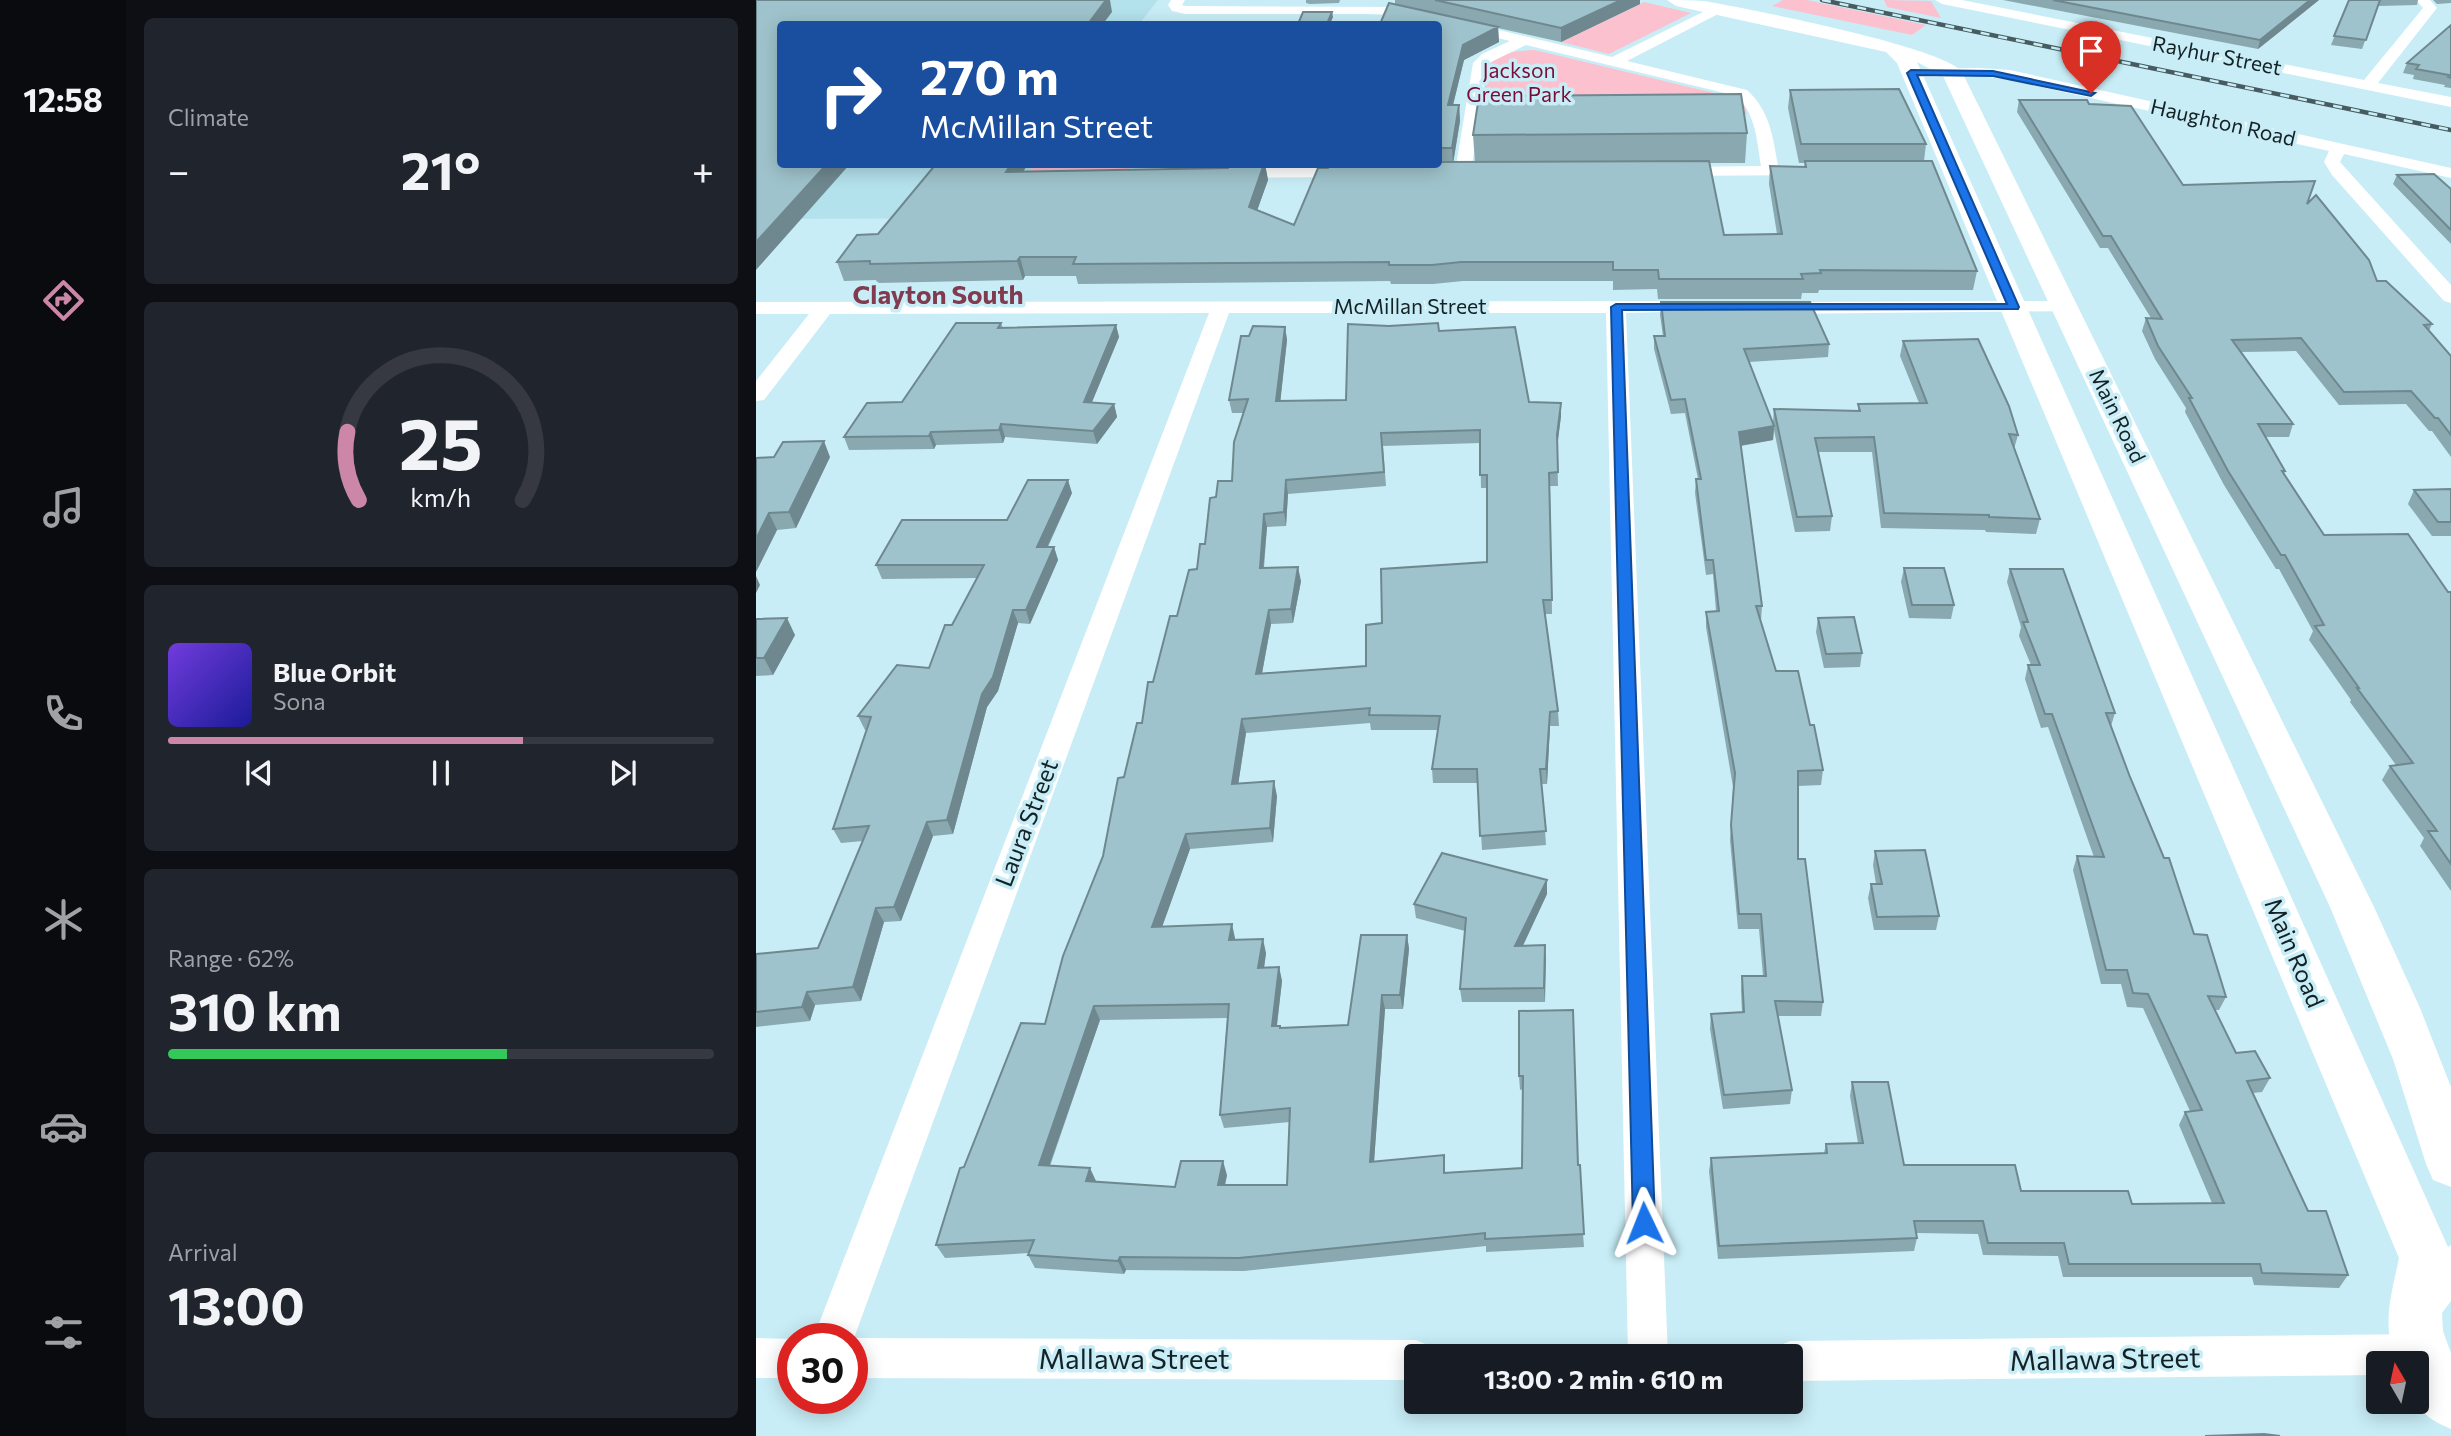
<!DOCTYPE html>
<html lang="en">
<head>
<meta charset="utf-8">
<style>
	:root { --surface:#171b24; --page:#20242c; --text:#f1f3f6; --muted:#9ea1a6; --line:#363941; --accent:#cc87a8 }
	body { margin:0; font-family:Commissioner,sans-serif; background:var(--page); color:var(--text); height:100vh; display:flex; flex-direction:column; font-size:26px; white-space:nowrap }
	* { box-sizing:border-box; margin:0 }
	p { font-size:23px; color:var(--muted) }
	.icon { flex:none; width:38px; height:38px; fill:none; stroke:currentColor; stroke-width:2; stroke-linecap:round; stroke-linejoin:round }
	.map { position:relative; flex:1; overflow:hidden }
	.panel { display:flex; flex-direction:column; gap:18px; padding:18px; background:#0d0f14; width:630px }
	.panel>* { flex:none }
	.hud { position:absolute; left:21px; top:21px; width:665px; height:147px; border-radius:7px; box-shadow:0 4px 18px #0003; background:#1a4fa0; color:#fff; overflow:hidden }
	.needle { width:46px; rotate:351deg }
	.fabs { position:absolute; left:1610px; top:1351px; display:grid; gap:14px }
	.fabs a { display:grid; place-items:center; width:63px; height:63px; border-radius:7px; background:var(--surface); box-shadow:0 4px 18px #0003; font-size:35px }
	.speed { position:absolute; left:21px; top:1323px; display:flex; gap:14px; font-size:35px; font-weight:700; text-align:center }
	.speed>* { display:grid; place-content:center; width:91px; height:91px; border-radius:50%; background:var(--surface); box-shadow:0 4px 18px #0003; line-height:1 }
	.speed .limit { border:10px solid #d22; background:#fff; color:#111 }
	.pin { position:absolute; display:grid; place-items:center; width:60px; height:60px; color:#fff; margin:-72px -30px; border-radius:50% 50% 50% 0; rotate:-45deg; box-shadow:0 0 7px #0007 }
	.pin .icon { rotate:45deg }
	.me { position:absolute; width:77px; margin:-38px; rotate:358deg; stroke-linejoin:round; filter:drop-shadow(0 0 5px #0008) }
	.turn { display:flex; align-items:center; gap:24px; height:147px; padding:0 28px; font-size:32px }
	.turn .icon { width:91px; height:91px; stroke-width:2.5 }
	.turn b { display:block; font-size:49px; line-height:60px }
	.big { font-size:52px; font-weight:700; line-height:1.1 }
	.panel .widget { flex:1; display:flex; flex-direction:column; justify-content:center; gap:10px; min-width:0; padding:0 24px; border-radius:10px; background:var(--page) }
	.panel .dial { align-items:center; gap:0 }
	.dial svg { height:182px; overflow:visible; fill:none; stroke:var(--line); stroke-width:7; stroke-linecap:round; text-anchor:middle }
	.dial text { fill:var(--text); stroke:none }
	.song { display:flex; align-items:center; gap:21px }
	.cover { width:84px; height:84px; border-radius:10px; background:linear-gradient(135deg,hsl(260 70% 55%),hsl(240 70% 35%)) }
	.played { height:7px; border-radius:4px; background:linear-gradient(90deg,var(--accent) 65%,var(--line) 65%) }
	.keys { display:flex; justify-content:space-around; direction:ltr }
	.heat { display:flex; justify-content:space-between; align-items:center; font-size:38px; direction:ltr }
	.charge { height:10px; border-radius:5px; background:linear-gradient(90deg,#34c759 62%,var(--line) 0) }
	.trip { position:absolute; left:648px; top:1344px; width:399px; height:70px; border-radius:7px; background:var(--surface); box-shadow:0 4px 18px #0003; font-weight:700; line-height:70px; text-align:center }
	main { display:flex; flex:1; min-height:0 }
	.tab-bar { display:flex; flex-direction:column; width:126px; justify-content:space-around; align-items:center; background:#090b0e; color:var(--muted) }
	.tab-bar .icon { width:49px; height:49px }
	.tab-bar .active { color:var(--accent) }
	.tab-bar b { font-size:32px; color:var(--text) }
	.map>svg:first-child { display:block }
</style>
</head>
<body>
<main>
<nav class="tab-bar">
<b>12:58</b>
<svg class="icon active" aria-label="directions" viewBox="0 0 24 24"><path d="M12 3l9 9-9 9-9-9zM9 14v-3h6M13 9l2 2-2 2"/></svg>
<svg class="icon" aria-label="music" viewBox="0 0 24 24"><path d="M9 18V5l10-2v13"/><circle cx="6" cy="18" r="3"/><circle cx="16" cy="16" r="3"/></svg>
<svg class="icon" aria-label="phone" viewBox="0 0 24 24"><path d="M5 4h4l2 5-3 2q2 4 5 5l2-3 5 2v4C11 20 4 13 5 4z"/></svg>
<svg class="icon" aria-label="climate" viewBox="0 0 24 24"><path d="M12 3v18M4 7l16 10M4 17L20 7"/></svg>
<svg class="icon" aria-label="car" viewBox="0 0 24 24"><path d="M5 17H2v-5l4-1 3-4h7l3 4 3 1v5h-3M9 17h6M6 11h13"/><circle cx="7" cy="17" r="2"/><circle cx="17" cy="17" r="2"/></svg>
<svg class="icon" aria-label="filters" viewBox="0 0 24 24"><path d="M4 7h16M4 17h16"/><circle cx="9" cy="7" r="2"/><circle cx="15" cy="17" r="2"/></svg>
</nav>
<section class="panel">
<div class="widget"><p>Climate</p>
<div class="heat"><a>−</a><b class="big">21°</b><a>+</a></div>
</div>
<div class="widget dial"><svg viewBox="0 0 100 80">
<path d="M14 69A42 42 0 1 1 86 69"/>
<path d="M14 69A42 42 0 0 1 9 39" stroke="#cc87a8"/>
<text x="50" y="56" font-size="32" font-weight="700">25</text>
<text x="50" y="72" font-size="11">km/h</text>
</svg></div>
<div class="widget">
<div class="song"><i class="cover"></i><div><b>Blue Orbit</b><p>Sona</p></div></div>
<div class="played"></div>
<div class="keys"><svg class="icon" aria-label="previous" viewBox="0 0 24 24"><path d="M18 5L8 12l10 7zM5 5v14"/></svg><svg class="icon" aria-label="pause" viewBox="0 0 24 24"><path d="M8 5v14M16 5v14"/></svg><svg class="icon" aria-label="next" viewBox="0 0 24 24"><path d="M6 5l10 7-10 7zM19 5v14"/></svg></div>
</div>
<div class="widget"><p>Range · 62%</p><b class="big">310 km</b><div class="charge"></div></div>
<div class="widget"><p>Arrival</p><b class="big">13:00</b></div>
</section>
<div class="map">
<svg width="1695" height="1436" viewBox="0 0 1695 1436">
	<rect width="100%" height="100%" fill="#c8edf6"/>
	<path fill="#b3e1ec" d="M0 0H402L383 24H24V164L278 165 238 218 0 219Z"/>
	<path fill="#fcc1ce" d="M1027 0H1051L1170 25 1156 35 1016 6Z
		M1128 0 1175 1 1185 18 1131 7Z
		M888 2 935 13 853 54 805 42Z
		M779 50 979 98 987 102 991 114H725L732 66C744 52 762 51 779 50Z
		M278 165H376L370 173 262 185Z"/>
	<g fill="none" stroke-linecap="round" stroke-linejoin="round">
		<path fill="#fff" fill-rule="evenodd" d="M415 0H429L426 5 429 6 642 7 670 13 672 16 665 20 642 15 610 14H429L416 11 412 5Z
			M1179 0H1206L1608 80 1667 8 1660 0H1674L1681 8 1622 83 1695 97V107L1186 4Z
			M961 5 966 6V12L871 61 991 90C1014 111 1017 137 1022 166H1053L1061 171 1059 175 912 176 910 172 918 167 1005 166C1001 141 1000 115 981 96L770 45 731 64 715 172 707 177 699 172 717 63 726 54 754 41 700 28V22L705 21 856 57Z
			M1223 68 1254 70 1695 168V178L1588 154 1584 162 1695 285V303L1688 301 1576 175 1568 162 1573 151 1254 80 1223 76 1155 77 1148 73 1155 69Z
			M395 164H414L424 168 598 167 606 172 598 177 424 178 404 174Z
			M942 301 952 307 949 311 870 313 912 1356H872L850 313H473L98 1338 660 1340 674 1346 679 1356H660V1380L96 1378V1339H57L453 313 74 314 8 400 0 401V381L53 314H0V302Z
			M1308 301 1318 307 1315 311 1018 314 1011 312 1008 308 1011 304 1018 302Z
			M1664 1334 1678 1340 1684 1354 1678 1368 1661 1374V1363H1622V1375L1034 1381V1356H1015L1020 1347 1034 1341Z
			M0 1338 40 1339H37V1378H0Z"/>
		<path fill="#fff" fill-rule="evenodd" d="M911 0C923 0 936 0 948 1 989 8 1189 47 1206 72L1618 907 1664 1008 1695 1087V1187L1677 1180 1670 1164 1637 1059 1574 907 1187 76 1161 62 1692 1247 1695 1245V1301L1686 1313 1687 1331 1695 1353V1429C1655 1412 1661 1402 1661 1363H1641C1625 1325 1635 1297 1643 1258L1141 63 1130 52 920 6Z"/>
		<defs>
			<path id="rail" d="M1066 0 1695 130"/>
		</defs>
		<use href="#rail" stroke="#475c60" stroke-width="4.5"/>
		<use href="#rail" stroke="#c8edf6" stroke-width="2.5" stroke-dasharray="9" stroke-linecap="butt"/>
	</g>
	<path fill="#89a8af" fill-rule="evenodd" d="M449 0H584L583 3 554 4 550 3V0Z
		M639 0H884V4L805 42 742 28 743 42 708 60 697 105H703L704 121 697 162H719L717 135 991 133 989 163H954L968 235 1021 234 1013 184 1014 166 1048 167 1049 163H1043L1032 108 1034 90 1170 144 1168 161 1221 271 1217 290H1063L1062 293H1046L1045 299H902L901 289 857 290V281H707L677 284H635L634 281 322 284 320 276H269L267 280 121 283 120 280 88 281 81 262 122 234 180 164H272L267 172 472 168 474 164H518L509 165 512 180 501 210 538 225 682 164V24L639 4Z
		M1247 0H1563L1502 49Z
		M1593 0H1662L1661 5 1622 6 1606 49 1575 45Z
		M1677 0H1695V3L1681 4Z
		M1695 25V88L1688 87 1689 85 1657 79 1658 75 1647 73 1651 63Z
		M1263 100 1333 104 1427 185 1552 203 1621 281 1676 324 1673 331 1695 356V457L1676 431H1673L1650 404 1583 405 1540 351 1486 352 1537 424 1533 437H1510L1529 471 1528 475 1568 535 1692 592H1695V891L1664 846 1668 838 1626 780 1634 766 1640 765 1594 702 1595 700 1553 640 1557 631 1523 569H1520L1468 485 1429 412 1430 408 1399 359 1386 331 1390 318H1395L1352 248H1344L1261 112Z
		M1641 175 1695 189V244L1637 184Z
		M905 302 1073 344 1072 357 993 362 1017 422 1018 409 1102 411V404L1163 403 1144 356 1147 341 1262 435 1258 449 1284 519 1280 534 1230 532 1229 530 1125 528 1116 452H1062L1076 516 1074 531 1039 532 1018 430 1017 440 985 446 1006 606 1005 621 1020 671 1054 725 1067 770 1065 785 1042 786V859L1067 1002 1065 1016H1022L1036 1090 1034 1104 967 1109 954 1029 955 1014 986 1013 985 990 986 976H1007L1003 929H982L974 840 977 787 950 627V612L960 611 957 574 950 575 939 493 940 479H942L929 413 915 414 898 349V336H907L904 315Z
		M245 323 247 328 360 325 363 337 336 402 358 404 361 417 341 444 249 437 247 443 180 445 178 449 93 450 88 437 146 402Z
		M529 327 531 340 524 401 590 400 683 331 773 402 805 416 801 447 802 486H794L796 614H789L802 711 803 726H794L791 784H786L790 845 726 850 722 783H677L676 769 682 730H615L614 723 490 733 482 784 521 796 517 842 434 849 406 927 479 938V940L510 953 508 968 523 967 526 981 521 1026 525 1028 592 1025 651 935 653 949 647 1009H629L618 1162 690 1173 766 1168 767 1089 764 1090 763 1076V1011L822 1165 828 1247 730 1252V1246L488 1271 370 1270 368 1274 279 1268 272 1255 273 1253 189 1258 180 1245 208 1167 289 1024 347 856 368 777 386 723 397 682 421 616 441 569 449 544 460 497 476 481 488 413H476L473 400 493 336ZM724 443 725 488H731V562L626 623 610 666 506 674 515 624 537 623 545 581 508 568 511 527 530 526 532 494 630 486 627 446ZM471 1018 464 1115 468 1128 534 1122 531 1185H469L471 1175 419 1187 340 1182 294 1166 344 1020Z
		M18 457H74L40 528 21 530 0 572Z
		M1695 489V536H1676L1652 504 1658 490Z
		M316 493 292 547H298L302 560 274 624 262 623 242 691 231 707 197 834 177 836 145 921 128 922 105 1001 59 1005 54 1021 0 1027V954L62 948 107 841 85 843 77 829 111 730H109L102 716 173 668 221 578 126 579 120 565 251 520Z
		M1148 568 1198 605 1195 619 1153 618 1145 582Z
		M1254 569 1359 713 1355 726 1374 777 1438 934 1470 997 1463 1010H1459L1480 1053 1514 1078 1506 1092 1497 1093 1552 1211 1592 1275 1583 1288 1498 1285 1496 1277H1307L1302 1256 1227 1255 1222 1234 1161 1233V1238L1158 1251 962 1259 953 1171 955 1158 1068 1153 1070 1144 1102 1143 1094 1096 1096 1082 1148 1165 1265 1191 1376 1204 1456 1203 1423 1125 1429 1112 1434 1111 1387 1008 1371 1007 1365 984H1345L1317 870 1321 856 1338 857 1292 727 1285 728 1269 679 1272 665H1275L1263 636 1265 627 1251 582Z
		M1062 618 1106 653 1104 667 1068 668 1060 632Z
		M0 619 39 635 17 675 0 676Z
		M1119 851 1183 916 1180 930H1118L1112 898 1115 884H1120L1117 865Z
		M791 880V894L767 946 789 945V1002H706L704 989 709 931 660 918 658 904Z"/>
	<path fill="#6f888f" d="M350 0H354L356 12 347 24H332Z
		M865 0H884V4L805 42V28Z
		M1554 0H1563L1502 49 1504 40Z
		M576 12 577 17 574 24H571Z
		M742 27 743 42 708 60 693 121 692 105 707 45Z
		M703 105 704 121 697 164 696 148Z
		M71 164H94L0 270V242Z
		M255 164H272L255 190 250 172Z
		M508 164H509L512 180 496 225 493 207Z
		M264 257 269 276 267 280 261 261Z
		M360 325 363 337 331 414 328 402Z
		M529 327 531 340 523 414 520 401Z
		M805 403V416L801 448V435Z
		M358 404 361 417 341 444 337 431Z
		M245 424 249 437 247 443 243 430Z
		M1018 426 1017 440 982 446 983 432Z
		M175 432 180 445 178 449 173 436Z
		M68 441 74 457 40 528 33 512Z
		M312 480 316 493 285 560 281 547Z
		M530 480 532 494 530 526 528 512Z
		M13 513 21 530 0 572V539Z
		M508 514 511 527 506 582 504 568Z
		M298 547 302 560 274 624 270 610Z
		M542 567 545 581 537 623 535 609Z
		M0 576 4 585 0 593Z
		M257 610 262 623 242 691 231 707 197 834 191 820 226 694Z
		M513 610 515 624 503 689 500 674Z
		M31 618 39 635 17 675 8 658Z
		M794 712V726L791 784 790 769Z
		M486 719 490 733 480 799 476 784Z
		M518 781 521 796 517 842 514 828Z
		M171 822 177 836 145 921 138 907Z
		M430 834 434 849 401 941 396 927Z
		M791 880V894L760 960 759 946Z
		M120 908 128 922 105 1001 97 987Z
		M476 924 479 938 477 955 473 940Z
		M651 935 653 949 647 1009 644 995Z
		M507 939 510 953 506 982 502 968Z
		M789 945 790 959 789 1002 788 988Z
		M523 967 526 981 519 1040 516 1026Z
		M51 992 59 1005 54 1021 46 1007Z
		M626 995 629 1009 617 1176 614 1162Z
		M338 1006 344 1020 289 1178 283 1165Z
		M467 1161 471 1175 466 1199 462 1185Z
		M334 1168 340 1181H330Z
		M364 1257 370 1270 368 1274 362 1261Z"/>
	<path fill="#9fc3cc" stroke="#6f888f" stroke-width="2" fill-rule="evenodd" d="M0 0H350L332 24H24V164H71L0 242Z
		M679 0H865L805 28Z
		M1297 0H1554L1504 40Z
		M1593 0H1624L1610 40 1578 36Z
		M633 3 742 27 707 45 692 105H703L696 148H682V24H624Z
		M547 12H576L571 24H542Z
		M1695 25V78L1692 77 1693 75 1660 69 1663 65 1651 63Z
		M1143 89 1170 144H1045L1034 90Z
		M985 94 991 133 717 135 723 96Z
		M1263 100H1331L1333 104 1375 106 1427 185 1559 181 1551 204 1560 195 1613 260 1621 281H1630L1676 324 1668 325 1695 356V435L1682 418H1679L1655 391 1588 392 1545 338 1476 340 1537 424H1502L1529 471H1526L1568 535 1652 534 1692 592H1695V864L1672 831H1681L1634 766 1657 763 1601 688H1603L1559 626 1568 625 1529 555H1525L1472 471 1433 398H1436L1402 346 1390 318 1406 319 1355 236H1347Z
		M953 161 968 235 1026 234 1014 166 1050 167 1049 161H1176L1221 271 1064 270 1065 273 1045 274 1047 279H903L902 270H857V262H705L676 265H633V262L317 264 320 257H264L261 261 114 264V261L81 262 101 235 122 234 180 164H255L250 172 472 168 474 164H508L493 207 538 225 562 168H572L574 164H682V162Z
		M1678 174 1695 189V230L1641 175Z
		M905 302H1054L1073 344 988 349 1018 426 983 432 1006 606H1000L1020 671H1042L1054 725H1058L1067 770 1042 771V859H1049L1067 1002 1019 1001 1036 1090 968 1095 955 1014 988 1012 986 976H1010L1005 914H983L975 825 979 773 950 612 963 611 957 560H950L940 479H945L929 399 915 400 898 336H909Z
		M200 323H245L242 328 360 325 328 402 358 404 337 431 245 424 243 430 175 432 173 436 88 437 111 403 146 402Z
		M682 323 683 331 759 327 773 402 805 403 801 435 802 472 793 473 796 600H787L802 711 794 712 790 769H784L790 831 724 836 721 769H676L684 716 613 715 614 708 486 719 476 784 518 781 514 828 430 834 396 927 476 924 473 940 507 939 502 968 523 967 516 1026H524V1028L592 1025 605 935H651L644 995H626L614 1162 688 1155V1173L766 1168 767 1076H763V1011L817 1010 822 1165H824L828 1234 729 1239V1233L483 1258 364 1257 362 1261 272 1255 278 1240 180 1245 204 1168 208 1167 265 1023 289 1024 307 956 347 856 362 778 368 777 381 723H386L392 682H397L414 616H421L433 570 441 569 444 544H449L454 498 460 497 462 481H476L478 442 492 399 473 400 485 336H493L497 326 529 327 520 401 590 400 592 324 633 326ZM724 430V475H731V562L625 569 626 623 610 625V666L500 674 513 610 535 609 542 567 504 568 508 514 528 512 530 480 628 472 625 433ZM473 1004 464 1115 534 1108 531 1185H462L467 1161H425L419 1187 330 1181 334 1168 283 1165 338 1006Z
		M1222 339 1253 406 1262 435 1253 434 1284 519 1233 517V515L1128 513 1118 437 1059 438 1076 516 1041 517 1018 409 1104 411 1102 404 1171 403 1147 341Z
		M68 441 33 512 13 513 0 539V458L18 457 27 442Z
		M272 480H312L281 547H298L270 610H257L237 677 226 694 191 820 171 822 138 907 120 908 97 987 51 992 46 1007 0 1012V954L62 948 113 826 77 829 115 717 102 716 141 665 173 668 189 625H196L228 565H120L146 520H251Z
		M1695 489V522H1682L1658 490Z
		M1148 568H1188L1198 605H1156Z
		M1254 569H1307L1359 713H1350L1374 777 1408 858H1413L1438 934 1451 935 1470 997 1452 996 1480 1053 1499 1051 1514 1078 1491 1081 1552 1211H1570L1592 1275 1506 1273 1504 1264H1313L1308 1243H1232L1227 1221H1158L1161 1238 963 1246 955 1158 1071 1153 1070 1144 1107 1143 1096 1082H1132L1148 1165H1259L1265 1191H1372L1376 1204 1468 1203 1429 1112 1446 1110 1392 994 1377 993 1371 970H1350L1321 856 1348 857 1296 714H1289L1272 665H1284L1267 622H1272Z
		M1098 617 1106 653 1070 654 1062 618Z
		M31 618 8 658H0V619Z
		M1169 850 1183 916 1121 917 1115 884H1126L1119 851Z
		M686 853 791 880 759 946 789 945 788 988 704 989 710 918 658 904Z
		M1508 1434 1524 1436H1449Z"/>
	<path fill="#1a73e8" stroke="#114b97" stroke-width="2" d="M1155 70 1237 71 1339 93 1335 96 1237 76 1161 75 1263 307 1262 309 866 310 899 1223 896 1231 888 1234 880 1231 877 1223 855 307 860 304H1251L1151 73Z"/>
	<g text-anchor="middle" stroke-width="7" stroke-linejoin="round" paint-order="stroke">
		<g font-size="21" fill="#142225" stroke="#c8edf6">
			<text transform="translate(1461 56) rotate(11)" y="7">Rayhur Street</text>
			<text transform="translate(1467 123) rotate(13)" y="7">Haughton Road</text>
			<text x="654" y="314">McMillan Street</text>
			<text transform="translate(1361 416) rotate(64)" y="7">Main Road</text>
		</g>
		<g font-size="21" fill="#780e38" stroke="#c8edf6">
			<text x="763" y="78">Jackson<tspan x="763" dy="24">Green Park</tspan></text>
		</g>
		<g font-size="24" fill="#142225" stroke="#c8edf6">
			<text transform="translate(271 823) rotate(-69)" y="8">Laura Street</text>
			<text transform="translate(1538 953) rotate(67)" y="8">Main Road</text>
		</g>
		<g font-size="26" font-weight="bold" fill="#813a4e" stroke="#c8edf6">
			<text x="182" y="304">Clayton South</text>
		</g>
		<g font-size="28" fill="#142225" stroke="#c8edf6">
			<text x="378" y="1369">Mallawa Street</text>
			<text transform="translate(1349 1359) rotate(-1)" y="10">Mallawa Street</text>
		</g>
	</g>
</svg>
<div class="fabs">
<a><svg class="needle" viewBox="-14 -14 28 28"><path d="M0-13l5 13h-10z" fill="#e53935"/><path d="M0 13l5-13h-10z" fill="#9ea1a6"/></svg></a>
</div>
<div class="speed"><div class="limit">30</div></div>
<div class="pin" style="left:1335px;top:93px;background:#d93025"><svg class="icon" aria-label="arrive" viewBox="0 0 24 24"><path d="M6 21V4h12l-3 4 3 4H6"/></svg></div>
<svg class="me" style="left:888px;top:1223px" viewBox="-20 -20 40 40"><path d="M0-17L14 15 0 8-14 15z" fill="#1a73e8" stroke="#fff" stroke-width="4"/></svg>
<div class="trip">13:00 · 2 min · 610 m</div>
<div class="hud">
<div class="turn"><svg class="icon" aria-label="right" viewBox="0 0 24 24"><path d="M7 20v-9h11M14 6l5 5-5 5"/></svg><div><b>270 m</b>McMillan Street</div></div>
</div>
</div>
</main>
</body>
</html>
